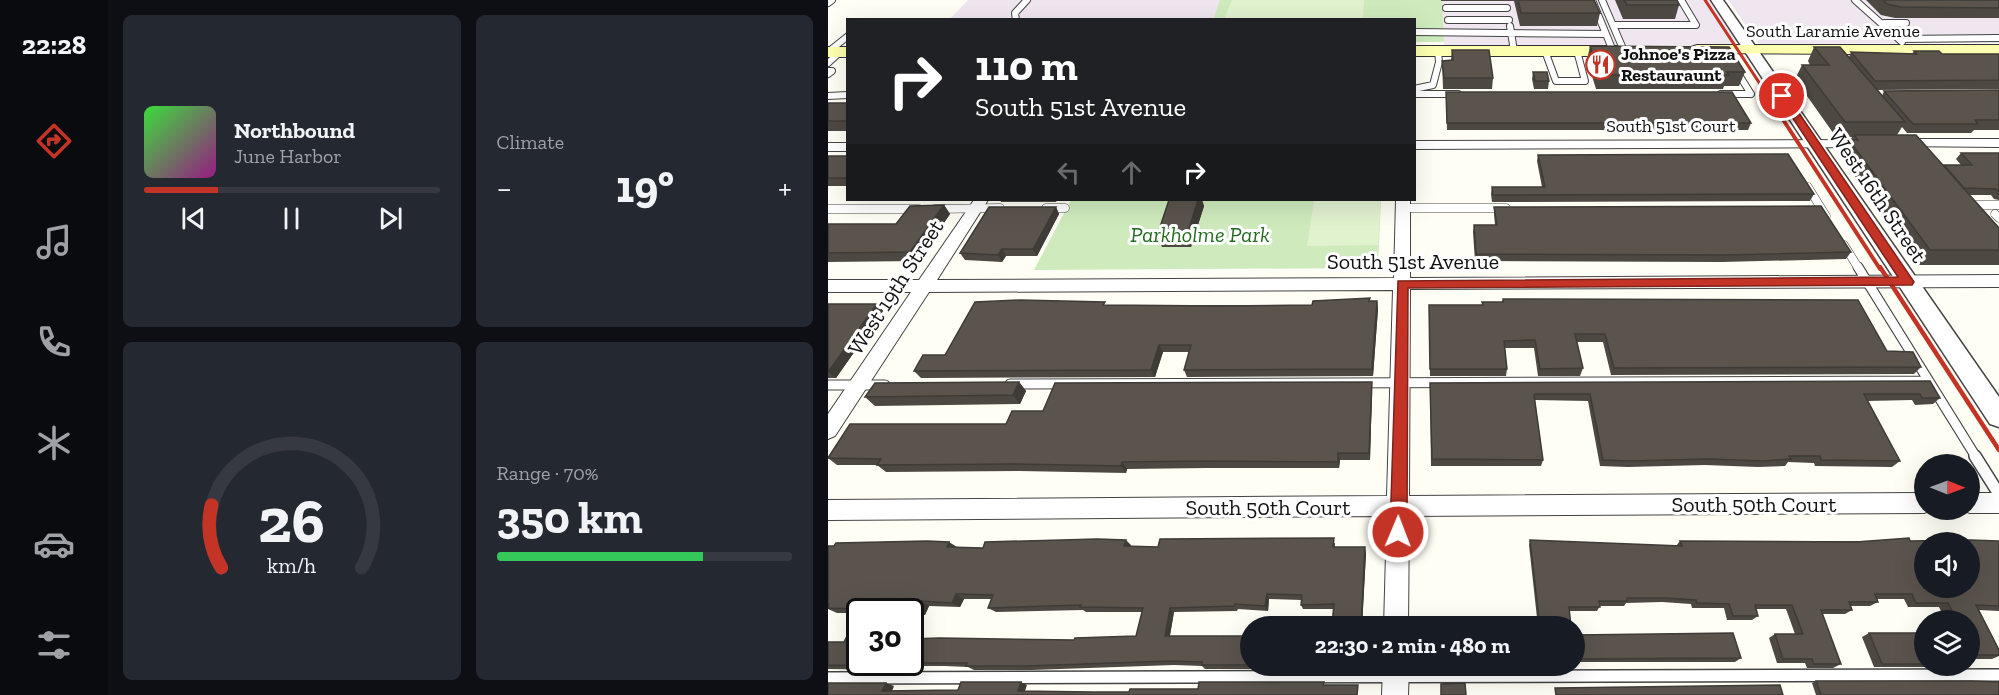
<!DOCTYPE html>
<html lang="en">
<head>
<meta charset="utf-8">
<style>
	:root { --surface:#171b24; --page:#242831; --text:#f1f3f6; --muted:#9ea1a6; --line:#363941; --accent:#c43426 }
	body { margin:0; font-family:"Zilla Slab",serif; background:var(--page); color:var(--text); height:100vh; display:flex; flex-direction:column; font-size:22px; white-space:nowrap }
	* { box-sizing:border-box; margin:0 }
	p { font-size:20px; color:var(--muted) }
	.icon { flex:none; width:33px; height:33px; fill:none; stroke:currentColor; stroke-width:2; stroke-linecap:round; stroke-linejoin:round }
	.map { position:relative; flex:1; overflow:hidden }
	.sheet { display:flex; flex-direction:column; gap:15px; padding:15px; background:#0d0f14; width:720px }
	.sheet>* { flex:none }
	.hud { position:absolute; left:18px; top:18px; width:570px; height:183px; border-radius:0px; box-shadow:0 6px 24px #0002; background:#202124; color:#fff; overflow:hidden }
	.needle { width:39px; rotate:91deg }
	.fabs { position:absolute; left:1086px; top:454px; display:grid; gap:12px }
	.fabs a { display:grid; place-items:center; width:66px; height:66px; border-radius:50%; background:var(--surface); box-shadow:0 6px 24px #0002; font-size:30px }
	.speed { position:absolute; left:18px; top:598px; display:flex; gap:12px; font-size:30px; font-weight:700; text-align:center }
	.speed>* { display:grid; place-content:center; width:78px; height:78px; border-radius:50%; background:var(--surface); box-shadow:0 6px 24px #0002; line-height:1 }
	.speed .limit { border:3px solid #111; border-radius:9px; background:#fff; color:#111 }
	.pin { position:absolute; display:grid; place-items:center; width:51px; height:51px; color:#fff; margin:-26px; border:3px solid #fff; border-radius:50%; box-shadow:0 2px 6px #0007 }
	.me { position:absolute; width:66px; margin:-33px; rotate:1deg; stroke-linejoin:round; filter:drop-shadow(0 0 4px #0008) }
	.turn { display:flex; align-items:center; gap:21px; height:126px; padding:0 30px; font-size:27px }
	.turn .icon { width:78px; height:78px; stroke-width:2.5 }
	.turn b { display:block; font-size:42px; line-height:51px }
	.lanes { display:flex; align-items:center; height:57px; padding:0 30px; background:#0003; justify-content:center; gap:30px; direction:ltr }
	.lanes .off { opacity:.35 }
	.big { font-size:45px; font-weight:800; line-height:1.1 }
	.sheet .widget { flex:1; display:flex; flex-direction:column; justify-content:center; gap:9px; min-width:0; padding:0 21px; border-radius:9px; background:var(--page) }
	.sheet .dial { align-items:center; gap:0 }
	.dial svg { height:156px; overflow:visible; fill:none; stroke:var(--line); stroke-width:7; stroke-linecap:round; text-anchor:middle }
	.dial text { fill:var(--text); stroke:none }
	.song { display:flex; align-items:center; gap:18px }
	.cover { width:72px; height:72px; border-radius:9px; background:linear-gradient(135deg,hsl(120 70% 55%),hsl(310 70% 35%)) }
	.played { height:6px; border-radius:3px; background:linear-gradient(90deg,var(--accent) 25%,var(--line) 25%) }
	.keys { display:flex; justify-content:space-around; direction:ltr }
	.heat { display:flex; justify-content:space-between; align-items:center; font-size:33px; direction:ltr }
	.charge { height:9px; border-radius:4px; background:linear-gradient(90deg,#34c759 70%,var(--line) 0) }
	.sheet .tiles { flex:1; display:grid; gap:15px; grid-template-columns:repeat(2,1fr) }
	.trip { position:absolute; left:412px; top:616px; width:345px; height:60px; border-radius:30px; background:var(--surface); box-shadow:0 6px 24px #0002; font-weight:800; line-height:60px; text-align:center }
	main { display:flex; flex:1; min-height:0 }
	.menu { display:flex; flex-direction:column; width:108px; justify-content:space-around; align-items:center; background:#090b0e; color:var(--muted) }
	.menu .icon { width:42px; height:42px }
	.menu .on { color:var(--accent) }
	.menu b { font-size:27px; color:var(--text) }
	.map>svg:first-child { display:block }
</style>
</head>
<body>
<main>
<nav class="menu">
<b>22:28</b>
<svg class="icon on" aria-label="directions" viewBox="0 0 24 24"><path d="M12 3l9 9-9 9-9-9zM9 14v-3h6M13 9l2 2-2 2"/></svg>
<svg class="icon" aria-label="music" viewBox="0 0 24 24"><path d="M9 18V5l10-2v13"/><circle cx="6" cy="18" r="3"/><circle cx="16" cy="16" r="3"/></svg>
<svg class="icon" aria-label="phone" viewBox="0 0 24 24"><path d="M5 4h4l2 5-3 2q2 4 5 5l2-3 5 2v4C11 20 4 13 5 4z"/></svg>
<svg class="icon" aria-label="climate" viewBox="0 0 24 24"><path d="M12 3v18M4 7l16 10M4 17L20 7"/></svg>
<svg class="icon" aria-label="car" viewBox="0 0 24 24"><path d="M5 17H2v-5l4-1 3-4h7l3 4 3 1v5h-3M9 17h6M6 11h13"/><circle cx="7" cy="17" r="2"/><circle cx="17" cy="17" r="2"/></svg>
<svg class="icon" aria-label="filters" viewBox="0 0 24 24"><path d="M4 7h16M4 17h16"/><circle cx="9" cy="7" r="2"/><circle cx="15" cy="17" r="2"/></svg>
</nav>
<section class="sheet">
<div class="tiles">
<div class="widget">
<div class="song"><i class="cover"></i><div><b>Northbound</b><p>June Harbor</p></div></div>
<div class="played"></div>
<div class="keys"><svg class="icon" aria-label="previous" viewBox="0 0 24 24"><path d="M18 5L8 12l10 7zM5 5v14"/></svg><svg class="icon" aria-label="pause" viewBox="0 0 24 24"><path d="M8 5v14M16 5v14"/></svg><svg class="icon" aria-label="next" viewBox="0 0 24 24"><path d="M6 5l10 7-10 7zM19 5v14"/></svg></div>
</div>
<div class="widget"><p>Climate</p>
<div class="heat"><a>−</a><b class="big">19°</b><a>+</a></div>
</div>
<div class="widget dial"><svg viewBox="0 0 100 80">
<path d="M14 69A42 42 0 1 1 86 69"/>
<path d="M14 69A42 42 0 0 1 9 37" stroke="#c43426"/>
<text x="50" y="56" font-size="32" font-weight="700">26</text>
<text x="50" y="72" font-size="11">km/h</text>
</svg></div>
<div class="widget"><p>Range · 70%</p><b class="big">350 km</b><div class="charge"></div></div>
</div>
</section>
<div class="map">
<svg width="1171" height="695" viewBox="0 0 1171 695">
	<rect width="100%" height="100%" fill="#fffef5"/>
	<path fill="#efe6ef" d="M140 0H882L909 40 903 45 616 46V42H587L586 20H121Z
		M900 0H1171V43L931 44Z"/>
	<path fill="#cfebbd" d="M392 0H614L616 42H587L586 20H385Z
		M243 200H553L550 268 206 270Z"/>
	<path fill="#e1f2cf" d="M404 0H536L535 19H396Z
		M486 200H553L550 245 479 246Z"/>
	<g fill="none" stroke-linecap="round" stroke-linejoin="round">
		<defs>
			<path id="service-far3" d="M764 0 778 34
				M774 0 796 51
				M1027 0 1074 42
				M0 3 4 0
				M618 8H679
				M188 20 187 13 199 0
				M620 20H681
				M1056 23H1078
				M785 25H868L853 0
				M682 26 686 51
				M586 32 778 34 785 51
				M1071 39 1171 38
				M717 51 728 81H757L749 51
				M0 52 20 36
				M0 63 12 52
				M908 70 923 94
				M0 71H4L0 74
				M586 89 605 85 611 62 610 51
				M586 94H630
				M893 94H923
				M0 96 20 95"/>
			<path id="service-far2" d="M980 187 998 216
				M1140 205H1171
				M218 208H237
				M575 208H678
				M0 209H91
				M107 209 172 208
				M1167 214 1171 218
				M1016 245 1031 269"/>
			<path id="service-far1" d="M1030 267 1148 457
				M182 384 1100 381
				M0 385H57"/>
			<path id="service" d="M1147 456 1171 494
				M0 678 1171 675"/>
			<path id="minor" d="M1071 139H1171V147L1066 146 1064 143Z
				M1043 140 1048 141 1050 144 1048 147 586 149V141Z
				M0 143H20V151H0Z
				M146 200H160L109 280 566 278 568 200H582V278L1171 275V287L582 289 581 496 1096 493V510H1104L1096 513 581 516 580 627H556L559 516 0 520V500L559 496 565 290 101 292 7 436 0 439V414L83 292H0V280H91Z
				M1142 493H1171V513H1142L1134 510H1142Z
				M555 666H581L580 695H554Z"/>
			<path id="tertiary" d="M883 0H895L1171 397V427L1162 424Z"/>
			<path id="secondary" d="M869 45H1171V55L863 53 861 50 863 47Z
				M586 46H796L804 51 796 56H586Z
				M0 47H20V57H0Z"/>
		</defs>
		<use href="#service-far3" stroke="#444" stroke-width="8"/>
		<use href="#service-far2" stroke="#444" stroke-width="9"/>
		<use href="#service-far1" stroke="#444" stroke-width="11"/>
		<use href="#service" stroke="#444" stroke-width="14"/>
		<use href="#minor" stroke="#444" stroke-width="2"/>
		<use href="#tertiary" stroke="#444" stroke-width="3"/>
		<use href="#secondary" stroke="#333" stroke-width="2"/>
		<use href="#service-far3" stroke="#fff" stroke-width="6"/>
		<use href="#service-far2" stroke="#fff" stroke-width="8"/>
		<use href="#service-far1" stroke="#fff" stroke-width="9"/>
		<use href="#service" stroke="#fff" stroke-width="11"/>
		<use href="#minor" fill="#fff" fill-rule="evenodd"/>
		<use href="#tertiary" fill="#fff" fill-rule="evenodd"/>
		<use href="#secondary" fill="#fdffb0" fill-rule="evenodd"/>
		<path stroke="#c43426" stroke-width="3" d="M877 0 955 119"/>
		<path stroke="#c43426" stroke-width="4" d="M954 118 1052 269"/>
		<path stroke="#c43426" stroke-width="4.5" d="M1052 267 1171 450"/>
	</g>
	<path fill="#4d4842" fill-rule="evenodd" d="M613 0H766L772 13 769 26H692L686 1H613Z
		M787 0H849L851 5 847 19H795Z
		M1038 0H1171V18H1067L1053 15Z
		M762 46 917 72 911 86H896L895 89H768L759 60Z
		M986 47 1021 57 1023 52 1084 54 1086 51 1114 54H1171V89L1049 90 1054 96 1056 91 1171 90V130H1146L1143 133H1079L1074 127 1069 135 1115 166 1116 165H1133L1128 159 1133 153H1171V200L1166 199 1163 195H1141L1171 228V265H1089L1012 155 1021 140H1022L1024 137H1008L967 79 974 65H982L980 61Z
		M624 50 665 78 664 89H615L614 61 623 60Z
		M705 72 721 81 720 89H706L704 79Z
		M618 92 923 123 920 130H619Z
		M0 103H20V131H0Z
		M710 155 986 194 982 201 664 202 663 194 664 187H714L709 161Z
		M0 156H20V186H0Z
		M172 200H229L228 202H173Z
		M341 200H374L376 206 363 247H334L329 236Z
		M116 205 122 214 90 261 0 262V224H68Z
		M228 207 231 214 209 256H178L174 262 137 260 132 253Z
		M666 207 1023 252 1018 259 894 262 647 261 645 232 646 225H667L666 214Z
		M675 299 1059 351 1093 367 1086 374 783 375 775 342H749L755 368 752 376H710L706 348H677L679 369 678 376H602L601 305H654V302H674Z
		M542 301H549L550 309 545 376 359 377 356 370 361 352H335L327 377 93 378 86 371 117 355 278 305H484Z
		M0 304H49L55 311 8 378H0Z
		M1102 381 1112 398 1105 404 1087 405 1084 400 1039 401 1072 461 1064 467 987 466 986 463 960 462 957 466 930 467 877 465 800 467 772 466 760 401 707 400 715 460 713 466H603L602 390Z
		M191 382 198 391 192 404 47 406 37 397Z
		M544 382V390L542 460H512L511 468H379L299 469 298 473 191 471 58 472 49 465H9L0 458 178 424 215 411Z
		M702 540 848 546 852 541H1171V611L1151 610 1171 650V656L1164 659H1142V621H1118L1111 607H1080L1076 599H1049L1050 602 1042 606H1023L1024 610 1017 614H994L1013 664 1005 668H979L977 663H949L941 638 947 634H967L958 609H928L930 616 924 620H899L896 608H864L863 604 834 602 798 603 796 606H772L769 611H741L743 627H710L701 545Z
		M507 543V547L538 553 534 627H504L505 609H475L473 605V600L441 599 440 611 410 609 409 611 346 612 342 636H423V666H499L498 669H377L374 666 346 665 204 670H146L140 667 117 666H75L74 670 0 669V642H16L31 613H9L0 609V546L155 548 303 545 302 546 330 547ZM136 599H164L160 608 168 612 255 610 258 612H314L308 636 246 640 32 663V612H82V615H97L101 606 132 607Z
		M1041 633H1096V666H1135L1132 667H1046L1034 637Z
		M747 635 913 658 907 662H747Z
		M988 681 1171 695H988L984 683Z"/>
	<path fill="#3f3b36" d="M370 200H374L376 206 363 247 359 235Z
		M116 205 122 214 90 261 82 252Z
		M228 207 231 214 209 256 205 249Z
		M174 249 178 256 174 262 170 255Z
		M549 301 550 309 545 376 544 369Z
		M49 304 55 311 8 378 0 372Z
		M331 345 335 352 327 377 323 370Z
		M191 382 198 391 192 404 185 395Z
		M544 382V390L542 460 541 453Z
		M510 453 512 460 511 468 510 462Z
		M294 462 299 469 298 473 293 466Z
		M298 540 303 545 301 551 296 546Z
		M121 542 129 547H119Z
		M537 547 538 553 534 627H533Z
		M128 594 136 599 132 607 124 603Z
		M439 594 441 599 440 611 437 606Z
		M93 601 101 606 97 615 89 611Z
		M342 608 346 612 341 640 337 636Z
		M66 663 75 666 74 670 64 666Z
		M193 682 199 685 196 694 190 691Z
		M58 683 66 686 63 694 54 691Z"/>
	<path fill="#5a544d" stroke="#3f3b36" stroke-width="1.5" fill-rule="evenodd" d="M690 0H766L772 13H693Z
		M796 0H849L851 5H799Z
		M1055 0H1171V8L1073 7 1059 4Z
		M762 46 901 47 917 72H899L901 75H771Z
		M986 47H1012L1077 122H1017L974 65H1001Z
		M624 50H661L665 78H616L614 61 625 60Z
		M1086 51H1111L1114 54H1171V80L1047 81 1023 52 1089 54Z
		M705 72H719L721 81H707Z
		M1171 90V120H1147L1150 124H1085L1056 91Z
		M618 92H904L923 123H619Z
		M0 103H20V121H0Z
		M1026 135H1088L1171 228V250H1102L1021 140H1030Z
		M1133 153H1171V192L1168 189 1136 188 1116 165H1144Z
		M960 154 986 194 665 195 664 187H717L710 155Z
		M0 156H20V178H0Z
		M341 200H370L359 235 329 236Z
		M116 205 82 252 0 253V224H68L82 206Z
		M993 206 1023 252 897 255 648 254 646 225H669L666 207Z
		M161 207H228L205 249H174L170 255 132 253Z
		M542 298 541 301H549L544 369 356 370 363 345H331L323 370 86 371 95 355H117L147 302 192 300 277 302 275 305 393 306 484 305 485 301Z
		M675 299 1030 300 1059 351 1085 352 1093 367 786 368 777 334H747L755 368 712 369 707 340 676 341 679 369H602L601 305H655L654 302H675Z
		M0 304H49L0 372Z
		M1102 381 1112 398H1094L1092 394H1036L1072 461 993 460 992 456H961L963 459 935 461 881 459 803 461 775 460 762 394H708L706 395 715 460 604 459 602 383Z
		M191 382 185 395 37 397 47 383Z
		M544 382 541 453H510V462L376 461 294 462 293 466 184 464 49 465 53 459 0 458 22 424H178L184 411H215L227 383Z
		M506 538 505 547H537L533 627H504L506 604 473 605 474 595 439 594 437 606 407 604 406 606 342 608 337 636H423V665H374V662L342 661 197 666H138L139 663H82V639L111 638 246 640 247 638 308 636 315 608 252 607 253 605 160 608 165 595 128 594 124 603 93 601 89 611 57 610 56 612H32V663H66L64 666 0 665V642H16L33 609 0 608 1 604H0V546H6L8 543 99 541 121 542 119 547 155 548 157 542 269 539 298 540 296 546 330 547 332 539Z
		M1081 538 1082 541 1142 540 1171 541V606L1148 605 1171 650V655H1142V621H1129L1120 603H1088L1084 594H1047L1050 602H1021L1024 610H993L1013 664H986L984 659H955L947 634H975L964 605H927L930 616H905L901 604 869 603 868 600 838 598H799V601H771L772 607H741L743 627H712L702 540 854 546 852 541 1028 542ZM1096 543H1142V588H1096Z
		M905 633 913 658 747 659V635Z
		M1041 633H1096V664H1054Z
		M988 681H1145L1171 682V695H993Z
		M133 682H193L190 691 265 692H301L302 689H370L371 682H496L495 685H530L529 695H0V683H58L54 691 130 690Z
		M637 683 638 695H613V684Z
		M952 685 955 695H728L727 688Z"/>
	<path fill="#c43426" stroke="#7f2219" stroke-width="1.5" d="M951 94H958L1084 279 1086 282 1084 285 580 288 579 532 576 538 570 541 564 538 562 532 570 281 1070 277 950 96Z"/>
	<defs>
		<symbol id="restaurant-ring" viewBox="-11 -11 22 22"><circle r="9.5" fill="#fff" stroke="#c43426" stroke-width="1.5"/><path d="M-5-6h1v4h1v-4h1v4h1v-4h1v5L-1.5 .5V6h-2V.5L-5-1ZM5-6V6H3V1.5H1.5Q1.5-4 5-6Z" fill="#c43426"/></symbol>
	</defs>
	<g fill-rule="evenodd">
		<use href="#restaurant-ring" x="756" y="48" width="33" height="33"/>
	</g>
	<g text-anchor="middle" stroke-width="6" stroke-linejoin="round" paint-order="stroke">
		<g font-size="18" fill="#111" stroke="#fff">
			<text x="1005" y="37">South Laramie Avenue</text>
			<text x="843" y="132">South 51st Court</text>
		</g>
		<g font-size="18" font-weight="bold" fill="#111" stroke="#fff" text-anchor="start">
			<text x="793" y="60">Johnoe's Pizza<tspan x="793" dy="21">Restauraunt</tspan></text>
		</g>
		<g font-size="22" fill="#111" stroke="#fff">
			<text transform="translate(1050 195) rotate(56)" y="8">West 16th Street</text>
			<text x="585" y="269">South 51st Avenue</text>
			<text transform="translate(67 287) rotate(-57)" y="8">West 19th Street</text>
			<text x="926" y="512">South 50th Court</text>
			<text x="440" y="515">South 50th Court</text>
		</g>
		<g font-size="22" font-style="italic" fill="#256b1f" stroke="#fff">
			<text x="372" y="242">Parkholme Park</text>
		</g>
	</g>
</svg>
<div class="fabs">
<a><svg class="needle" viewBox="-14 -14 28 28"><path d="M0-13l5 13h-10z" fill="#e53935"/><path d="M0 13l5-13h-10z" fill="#9ea1a6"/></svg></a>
<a><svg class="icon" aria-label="sound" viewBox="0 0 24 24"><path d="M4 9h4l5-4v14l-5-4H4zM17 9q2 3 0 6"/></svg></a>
<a><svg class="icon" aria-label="layers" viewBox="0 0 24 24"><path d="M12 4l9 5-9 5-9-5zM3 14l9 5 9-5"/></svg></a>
</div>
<div class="speed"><div class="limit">30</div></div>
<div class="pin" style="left:954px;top:96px;background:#d93025"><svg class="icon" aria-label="arrive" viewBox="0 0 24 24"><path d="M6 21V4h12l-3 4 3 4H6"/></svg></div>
<svg class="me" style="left:570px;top:532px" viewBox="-20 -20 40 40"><circle r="17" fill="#c43426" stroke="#fff" stroke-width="3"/><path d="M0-11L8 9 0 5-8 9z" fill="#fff"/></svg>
<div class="trip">22:30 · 2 min · 480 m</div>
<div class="hud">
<div class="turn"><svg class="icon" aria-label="right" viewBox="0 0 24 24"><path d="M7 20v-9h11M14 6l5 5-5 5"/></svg><div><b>110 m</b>South 51st Avenue</div></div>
<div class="lanes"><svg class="icon off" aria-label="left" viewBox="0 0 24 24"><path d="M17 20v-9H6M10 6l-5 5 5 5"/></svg><svg class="icon off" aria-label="ahead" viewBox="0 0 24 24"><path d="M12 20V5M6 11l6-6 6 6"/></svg><svg class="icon" aria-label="right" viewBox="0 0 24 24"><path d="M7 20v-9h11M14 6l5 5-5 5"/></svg></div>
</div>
</div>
</main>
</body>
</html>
